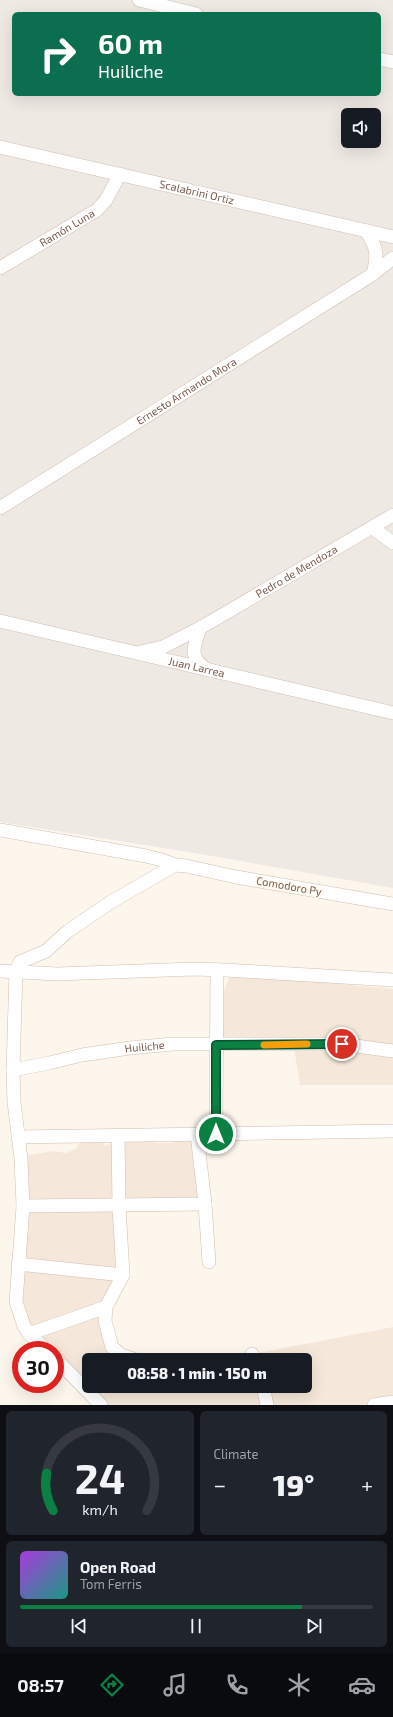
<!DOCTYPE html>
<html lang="en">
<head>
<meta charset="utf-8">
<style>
	:root { --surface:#171b24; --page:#20242c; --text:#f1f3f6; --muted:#9ea1a6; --line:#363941; --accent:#0b8043 }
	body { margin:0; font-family:"Exo 2",sans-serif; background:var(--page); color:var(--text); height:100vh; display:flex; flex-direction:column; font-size:15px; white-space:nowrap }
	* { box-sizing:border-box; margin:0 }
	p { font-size:13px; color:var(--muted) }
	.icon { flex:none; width:22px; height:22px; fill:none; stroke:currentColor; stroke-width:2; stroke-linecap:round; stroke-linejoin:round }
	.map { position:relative; height:1405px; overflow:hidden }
	.side { display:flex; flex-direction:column; gap:6px; padding:6px; background:#0d0f14; flex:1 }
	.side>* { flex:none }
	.hud { position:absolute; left:12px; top:12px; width:369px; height:84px; border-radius:6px; box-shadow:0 4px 16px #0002; background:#0b6e4f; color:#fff; overflow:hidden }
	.buttons { position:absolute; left:341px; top:108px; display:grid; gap:8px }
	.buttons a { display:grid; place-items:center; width:40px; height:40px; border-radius:6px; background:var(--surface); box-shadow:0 4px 16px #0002; font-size:20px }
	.speed { position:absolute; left:12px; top:1341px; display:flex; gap:8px; font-size:20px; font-weight:700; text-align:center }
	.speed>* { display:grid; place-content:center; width:52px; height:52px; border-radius:50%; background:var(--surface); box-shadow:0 4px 16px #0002; line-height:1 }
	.speed .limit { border:6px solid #d22; background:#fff; color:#111 }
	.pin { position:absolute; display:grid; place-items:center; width:34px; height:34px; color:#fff; margin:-17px; border:2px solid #fff; border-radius:50%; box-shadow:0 1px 4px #0007 }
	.me { position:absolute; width:44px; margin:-22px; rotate:0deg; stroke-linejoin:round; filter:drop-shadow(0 0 3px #0008) }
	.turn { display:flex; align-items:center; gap:14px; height:84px; padding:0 20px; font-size:18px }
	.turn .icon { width:52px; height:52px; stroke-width:2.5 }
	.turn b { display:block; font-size:28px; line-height:34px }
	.big { font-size:30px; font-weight:800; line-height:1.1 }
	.side .widget { flex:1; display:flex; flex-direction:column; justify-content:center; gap:6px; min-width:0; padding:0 14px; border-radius:6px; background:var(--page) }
	.side .dial { align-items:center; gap:0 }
	.dial svg { height:104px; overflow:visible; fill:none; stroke:var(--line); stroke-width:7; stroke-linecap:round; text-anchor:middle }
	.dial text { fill:var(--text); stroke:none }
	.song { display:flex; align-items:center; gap:12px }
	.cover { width:48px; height:48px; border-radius:6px; background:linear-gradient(135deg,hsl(280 70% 55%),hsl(170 70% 35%)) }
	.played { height:4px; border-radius:2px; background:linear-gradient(90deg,var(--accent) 80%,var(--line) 80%) }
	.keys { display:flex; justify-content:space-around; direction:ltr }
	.heat { display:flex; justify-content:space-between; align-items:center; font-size:22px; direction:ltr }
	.side .tiles { flex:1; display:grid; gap:6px; grid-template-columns:1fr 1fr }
	.widget:last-child { grid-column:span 2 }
	.trip { position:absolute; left:82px; top:1353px; width:230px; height:40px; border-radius:6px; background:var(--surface); box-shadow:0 4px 16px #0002; font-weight:800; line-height:40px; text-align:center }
	.tab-bar { display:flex; height:64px; justify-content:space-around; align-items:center; background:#090b0e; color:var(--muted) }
	.tab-bar .icon { width:28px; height:28px }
	.tab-bar .selected { color:var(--accent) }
	.tab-bar b { font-size:18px; color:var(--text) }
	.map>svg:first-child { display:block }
</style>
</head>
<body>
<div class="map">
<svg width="393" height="1405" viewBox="0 0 393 1405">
	<rect width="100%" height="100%" fill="#fdf6ec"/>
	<path fill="#f5e8da" d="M231 974 393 989V1085H300L293 1042 211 1040 220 1001Z
		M177 1127 197 1134 205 1204 119 1206 123 1275 106 1307 112 1347 136 1360H89V1386H305V1360H222L393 1327V1405H101L55 1358V1350H46L24 1326 18 1264 21 1159 29 1155 53 1151 66 1153 76 1149 85 1132 96 1130 105 1146 126 1137 137 1128 152 1133 154 1143H173Z"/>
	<path fill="#efe9e4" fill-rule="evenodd" d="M0 0H393V888L195 853 0 822ZM14 14H379V94H14ZM348 115H374V141H348Z"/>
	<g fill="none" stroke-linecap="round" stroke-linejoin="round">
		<defs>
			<g id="minor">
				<path d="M139 0 196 14"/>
				<path d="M379 59 393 62"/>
				<path id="s1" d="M0 147 393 237"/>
				<path d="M366 231C377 247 378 255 373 274"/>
				<path id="s2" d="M0 268 97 210 106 200 120 174"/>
				<path id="s3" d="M0 508 373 274 393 258"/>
				<path d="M373 528 393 543"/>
				<path id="s4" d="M0 621 393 713"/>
				<path d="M200 628C194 647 188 656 206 669"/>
				<path id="s5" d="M140 652 163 647 200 628 393 515"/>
				<path d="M0 830 146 856 162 860 175 865"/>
				<path id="s6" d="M393 904 236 877 186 866 175 865 111 902 68 931 46 951 20 962 16 972 13 1070 49 1063 82 1055 130 1048 173 1044H342L393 1051"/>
				<path d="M0 971 57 974 194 969 225 970 393 980"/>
				<path d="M13 1070 14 1102 21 1159 23 1206 16 1302 24 1326 29 1334 46 1350"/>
				<path d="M197 1134 205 1204 209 1262"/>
				<path d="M216 1134 217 970"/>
				<path d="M118 1135 119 1206 123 1275 106 1307 105 1321 112 1347 121 1355 136 1360"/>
				<path d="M18 1137 393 1131"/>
				<path d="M23 1206 205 1204"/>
				<path d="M18 1264 123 1275"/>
				<path d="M29 1334 106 1307"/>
				<path d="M252 1354 255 1360"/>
				<path d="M55 1358 101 1405"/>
				<path d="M263 1386 267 1405"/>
				<path d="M374 1405 393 1402"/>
			</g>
		</defs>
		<use href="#minor" stroke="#d1beb0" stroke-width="14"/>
		<use href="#minor" stroke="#fff" stroke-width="13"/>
	</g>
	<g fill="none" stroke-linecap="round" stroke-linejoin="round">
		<defs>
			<path id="route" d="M216 1134V1045L342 1044"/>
		</defs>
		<use href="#route" stroke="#07532c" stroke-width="10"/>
		<use href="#route" stroke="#0b8043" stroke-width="7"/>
		<path stroke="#f59e0b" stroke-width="7" d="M264 1045 307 1044"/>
	</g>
	<g text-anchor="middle" stroke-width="4" stroke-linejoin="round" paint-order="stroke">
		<g font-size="11" fill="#7a5c4d" stroke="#fffaf3">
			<text dy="4" stroke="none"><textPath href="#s1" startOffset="202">Scalabrini Ortiz</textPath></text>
			<text dy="4" stroke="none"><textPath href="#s2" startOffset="78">Ramón Luna</textPath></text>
			<text dy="4" stroke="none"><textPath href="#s3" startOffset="220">Ernesto Armando Mora</textPath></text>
			<text dy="4" stroke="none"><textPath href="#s5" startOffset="177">Pedro de Mendoza</textPath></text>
			<text dy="4" stroke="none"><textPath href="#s4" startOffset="202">Juan Larrea</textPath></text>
			<text transform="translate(289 886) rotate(10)" y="4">Comodoro Py</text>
			<text dy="4" stroke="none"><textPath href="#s6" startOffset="648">Huiliche</textPath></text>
		</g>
	</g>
</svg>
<div class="buttons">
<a><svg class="icon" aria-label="sound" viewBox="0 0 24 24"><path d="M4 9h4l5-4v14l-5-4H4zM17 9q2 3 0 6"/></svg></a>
</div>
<div class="speed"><div class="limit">30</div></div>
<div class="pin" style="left:342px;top:1044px;background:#d93025"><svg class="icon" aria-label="arrive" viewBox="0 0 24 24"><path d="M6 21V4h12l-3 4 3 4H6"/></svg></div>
<svg class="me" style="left:216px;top:1134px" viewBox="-20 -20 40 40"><circle r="17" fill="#0b8043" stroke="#fff" stroke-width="3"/><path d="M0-11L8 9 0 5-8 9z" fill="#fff"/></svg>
<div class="trip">08:58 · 1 min · 150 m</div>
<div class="hud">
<div class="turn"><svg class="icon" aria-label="right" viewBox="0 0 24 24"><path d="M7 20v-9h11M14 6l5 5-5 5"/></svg><div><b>60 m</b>Huiliche</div></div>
</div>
</div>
<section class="side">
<div class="tiles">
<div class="widget dial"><svg viewBox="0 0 100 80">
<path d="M14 69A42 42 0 1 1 86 69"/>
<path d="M14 69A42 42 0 0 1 9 40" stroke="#0b8043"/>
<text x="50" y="56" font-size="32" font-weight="700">24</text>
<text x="50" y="72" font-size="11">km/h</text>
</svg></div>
<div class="widget"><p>Climate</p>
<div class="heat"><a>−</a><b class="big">19°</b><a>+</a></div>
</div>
<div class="widget">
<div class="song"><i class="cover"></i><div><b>Open Road</b><p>Tom Ferris</p></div></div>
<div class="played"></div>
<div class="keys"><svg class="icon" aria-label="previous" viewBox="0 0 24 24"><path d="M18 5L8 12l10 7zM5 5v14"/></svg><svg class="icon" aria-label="pause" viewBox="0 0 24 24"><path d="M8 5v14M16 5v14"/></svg><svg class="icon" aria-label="next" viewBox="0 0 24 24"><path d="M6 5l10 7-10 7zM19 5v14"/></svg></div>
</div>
</div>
</section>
<nav class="tab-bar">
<b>08:57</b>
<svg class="icon selected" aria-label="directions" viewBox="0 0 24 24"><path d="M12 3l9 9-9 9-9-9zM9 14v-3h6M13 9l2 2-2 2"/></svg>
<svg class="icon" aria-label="music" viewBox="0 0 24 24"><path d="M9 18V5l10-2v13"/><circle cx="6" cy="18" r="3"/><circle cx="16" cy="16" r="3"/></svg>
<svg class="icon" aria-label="phone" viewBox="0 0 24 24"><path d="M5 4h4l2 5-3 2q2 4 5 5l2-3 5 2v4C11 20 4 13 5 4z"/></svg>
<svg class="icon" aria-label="climate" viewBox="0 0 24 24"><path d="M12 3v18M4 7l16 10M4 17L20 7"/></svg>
<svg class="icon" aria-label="car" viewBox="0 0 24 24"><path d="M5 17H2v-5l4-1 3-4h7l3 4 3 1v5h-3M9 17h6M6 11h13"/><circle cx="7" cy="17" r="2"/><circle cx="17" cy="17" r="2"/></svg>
</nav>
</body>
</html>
